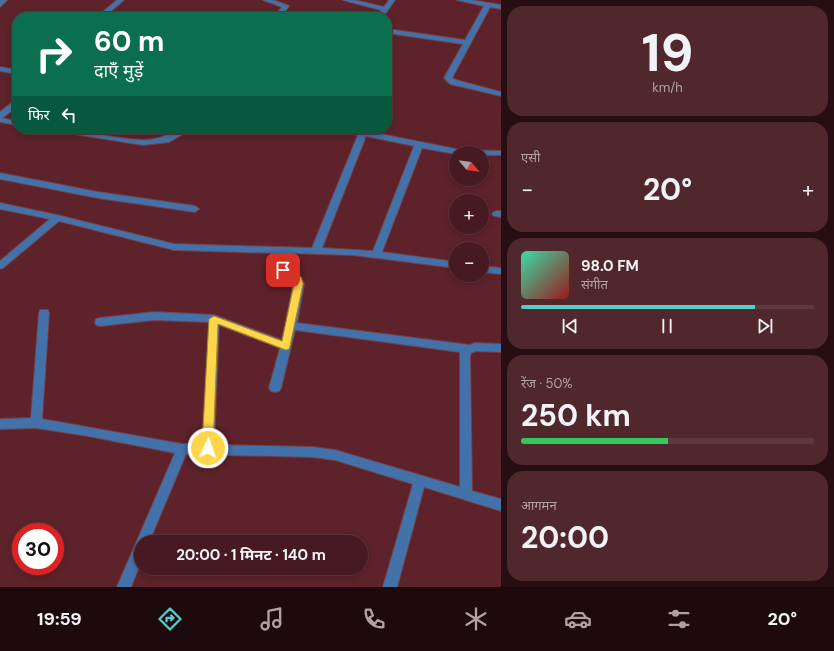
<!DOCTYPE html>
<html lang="hi">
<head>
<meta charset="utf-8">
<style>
	:root { --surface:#461a20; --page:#50272d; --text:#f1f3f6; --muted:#b0a1a5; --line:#5e383e; --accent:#52cdcc }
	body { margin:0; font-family:"DM Sans","Noto Sans Devanagari",sans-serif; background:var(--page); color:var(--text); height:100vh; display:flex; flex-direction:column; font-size:15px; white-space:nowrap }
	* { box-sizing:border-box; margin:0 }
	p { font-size:13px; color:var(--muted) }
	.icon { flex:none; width:22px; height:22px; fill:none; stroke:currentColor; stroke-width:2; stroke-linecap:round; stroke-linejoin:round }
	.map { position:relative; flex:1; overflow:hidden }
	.panel { display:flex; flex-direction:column; gap:6px; padding:6px; background:#260e12; width:333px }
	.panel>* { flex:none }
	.hud { position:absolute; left:12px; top:12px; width:380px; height:122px; border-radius:16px; box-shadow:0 2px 6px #0003,0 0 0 1px var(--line); background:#0b6e4f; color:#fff; overflow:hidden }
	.needle { width:26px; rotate:119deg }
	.tools { position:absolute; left:449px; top:146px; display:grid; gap:8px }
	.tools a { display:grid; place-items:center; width:40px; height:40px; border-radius:50%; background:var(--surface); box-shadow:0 2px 6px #0003,0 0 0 1px var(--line); font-size:20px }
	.speed { position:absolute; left:12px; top:523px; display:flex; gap:8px; font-size:20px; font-weight:700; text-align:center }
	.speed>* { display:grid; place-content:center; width:52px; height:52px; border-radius:50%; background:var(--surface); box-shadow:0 2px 6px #0003,0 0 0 1px var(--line); line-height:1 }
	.speed .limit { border:6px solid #d22; background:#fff; color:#111 }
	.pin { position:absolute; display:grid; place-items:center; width:34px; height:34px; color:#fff; margin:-17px; border-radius:8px; box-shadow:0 2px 6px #0006 }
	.me { position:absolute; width:44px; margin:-22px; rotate:3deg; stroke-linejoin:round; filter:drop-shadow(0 0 3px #0008) }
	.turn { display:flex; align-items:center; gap:14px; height:84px; padding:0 16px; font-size:18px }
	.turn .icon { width:52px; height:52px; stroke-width:2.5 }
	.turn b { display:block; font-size:28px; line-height:34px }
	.then { display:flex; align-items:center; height:38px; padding:0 16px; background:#0003; gap:8px; font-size:15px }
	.big { font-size:30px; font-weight:700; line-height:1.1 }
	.panel .card { flex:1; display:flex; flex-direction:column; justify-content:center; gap:6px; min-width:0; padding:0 14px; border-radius:16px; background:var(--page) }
	.panel .dial { align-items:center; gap:0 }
	.dial b { font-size:52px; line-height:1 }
	.song { display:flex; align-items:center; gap:12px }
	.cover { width:48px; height:48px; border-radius:6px; background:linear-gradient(135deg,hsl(160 70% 55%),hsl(0 70% 35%)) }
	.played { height:4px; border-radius:2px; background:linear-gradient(90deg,var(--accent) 80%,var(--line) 80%) }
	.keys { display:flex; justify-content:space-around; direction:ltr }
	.heat { display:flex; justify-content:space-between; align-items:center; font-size:22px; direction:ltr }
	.charge { height:6px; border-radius:3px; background:linear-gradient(90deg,#34c759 50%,var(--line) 0) }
	.trip { position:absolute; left:134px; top:535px; width:234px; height:40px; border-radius:20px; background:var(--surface); box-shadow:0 2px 6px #0003,0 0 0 1px var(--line); font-weight:700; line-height:40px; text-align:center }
	.menu { display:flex; height:64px; justify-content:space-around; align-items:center; background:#1c0a0d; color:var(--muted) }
	.menu .icon { width:28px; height:28px }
	.menu .on { color:var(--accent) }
	.menu b { font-size:18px; color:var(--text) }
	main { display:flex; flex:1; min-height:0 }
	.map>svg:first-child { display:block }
</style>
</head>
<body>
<main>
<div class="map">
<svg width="501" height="587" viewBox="0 0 501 587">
	<rect width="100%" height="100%" fill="#5d222a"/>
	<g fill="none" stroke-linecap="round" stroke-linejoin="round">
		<defs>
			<path id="minor" d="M1 0H7L0 7V1Z
				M117 0H124L104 17H97Z
				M263 0H273L289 6 281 17H274L282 7Z
				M343 0H354L384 7 389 0H395L383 17H377L381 10Z
				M457 0H471L501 5V9L490 7 452 78 456 80 501 92V96L450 84 444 78 463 44 387 33V29L465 40 484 6Z
				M0 67 17 70V74L0 71Z
				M14 101H17V107L2 118 17 121V125L0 122V112Z
				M51 129C82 129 111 139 142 140 162 141 174 129 192 129L169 142 143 145 55 131Z
				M339 129H355L461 150 501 151V155H482V153L456 154 422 148 382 252 456 262V268L353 255 287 253 288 269 301 278 304 284 297 323 470 345 475 343 501 344V352L476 351 471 353 470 356 472 491 501 499V511L424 487 397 587H383L413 484 335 460 312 457 186 454 149 542H141V562L131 587H117L175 453 88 436 36 428 0 429V419L31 418 39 313 40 310H48L49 313 42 419 182 444H202L209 322 154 320 100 326 96 325 95 322 96 319 100 318 154 312 214 315 282 340 294 282 278 270 277 253 174 250 59 221 3 268 0 269V261L50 219 0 209V203L57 215 174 244 312 248 358 135 340 131ZM366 136 414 146 373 251 322 248ZM219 325 280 348 269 388 271 391 275 392 279 391 281 388 295 330 460 352V487L335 450 312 447 214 445Z
				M0 173 98 192 195 206 199 209 195 212 98 198 0 179Z
				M497 211H501V217L494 216 492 214 494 212Z
				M482 266 501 268V274L482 272Z"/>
		</defs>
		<use href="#minor" stroke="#764047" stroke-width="2"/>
		<use href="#minor" fill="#4372aa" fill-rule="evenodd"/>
	</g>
	<path fill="#ffd54a" stroke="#a68a30" d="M283 267 301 277 303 284 290 346 289 349 286 350 218 324 213 448 211 452 208 453 204 452 202 448 209 319 214 316 282 341 294 284V281L280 272 278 270 280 268Z"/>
</svg>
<div class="tools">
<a><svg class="needle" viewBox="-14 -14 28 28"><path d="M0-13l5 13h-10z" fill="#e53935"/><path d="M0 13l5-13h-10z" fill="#b0a1a5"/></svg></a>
<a>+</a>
<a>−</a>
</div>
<div class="speed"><div class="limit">30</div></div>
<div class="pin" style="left:283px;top:270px;background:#d93025"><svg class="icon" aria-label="arrive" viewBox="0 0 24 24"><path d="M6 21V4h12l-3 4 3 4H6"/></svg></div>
<svg class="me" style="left:208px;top:448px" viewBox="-20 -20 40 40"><circle r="17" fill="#ffd54a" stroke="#fff" stroke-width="3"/><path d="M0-11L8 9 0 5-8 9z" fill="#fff"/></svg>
<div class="trip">20:00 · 1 मिनट · 140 m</div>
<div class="hud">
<div class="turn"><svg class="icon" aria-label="right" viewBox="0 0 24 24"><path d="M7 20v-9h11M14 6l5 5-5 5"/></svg><div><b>60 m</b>दाएँ मुड़ें</div></div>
<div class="then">फिर<svg class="icon" aria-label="left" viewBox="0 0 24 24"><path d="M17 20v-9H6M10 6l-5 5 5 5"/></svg></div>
</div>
</div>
<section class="panel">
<div class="card dial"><b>19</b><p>km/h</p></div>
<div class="card"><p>एसी</p>
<div class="heat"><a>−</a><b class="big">20°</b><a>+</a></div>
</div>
<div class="card">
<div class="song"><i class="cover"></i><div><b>98.0 FM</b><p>संगीत</p></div></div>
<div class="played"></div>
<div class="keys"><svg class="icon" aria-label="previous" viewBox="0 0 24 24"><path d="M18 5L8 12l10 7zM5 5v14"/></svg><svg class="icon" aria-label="pause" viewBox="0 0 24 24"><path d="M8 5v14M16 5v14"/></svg><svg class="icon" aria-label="next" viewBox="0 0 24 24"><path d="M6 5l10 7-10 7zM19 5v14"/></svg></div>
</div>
<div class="card"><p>रेंज · 50%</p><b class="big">250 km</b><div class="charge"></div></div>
<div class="card"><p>आगमन</p><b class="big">20:00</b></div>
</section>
</main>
<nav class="menu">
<b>19:59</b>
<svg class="icon on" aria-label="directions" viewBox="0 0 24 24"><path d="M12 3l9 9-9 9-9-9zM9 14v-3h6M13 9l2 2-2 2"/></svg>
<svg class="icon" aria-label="music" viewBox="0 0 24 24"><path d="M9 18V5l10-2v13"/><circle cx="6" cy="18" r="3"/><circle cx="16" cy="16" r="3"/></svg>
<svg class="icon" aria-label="phone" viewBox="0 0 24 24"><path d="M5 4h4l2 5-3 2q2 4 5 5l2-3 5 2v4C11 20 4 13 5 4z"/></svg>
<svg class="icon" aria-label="climate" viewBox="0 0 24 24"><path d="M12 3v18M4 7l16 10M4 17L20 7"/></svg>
<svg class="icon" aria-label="car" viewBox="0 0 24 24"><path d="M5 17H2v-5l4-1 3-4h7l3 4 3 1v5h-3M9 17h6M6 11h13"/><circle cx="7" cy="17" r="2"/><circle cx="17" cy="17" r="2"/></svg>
<svg class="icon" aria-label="filters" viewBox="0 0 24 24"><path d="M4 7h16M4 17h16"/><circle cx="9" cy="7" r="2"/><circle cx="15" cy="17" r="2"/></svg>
<b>20°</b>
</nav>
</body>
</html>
